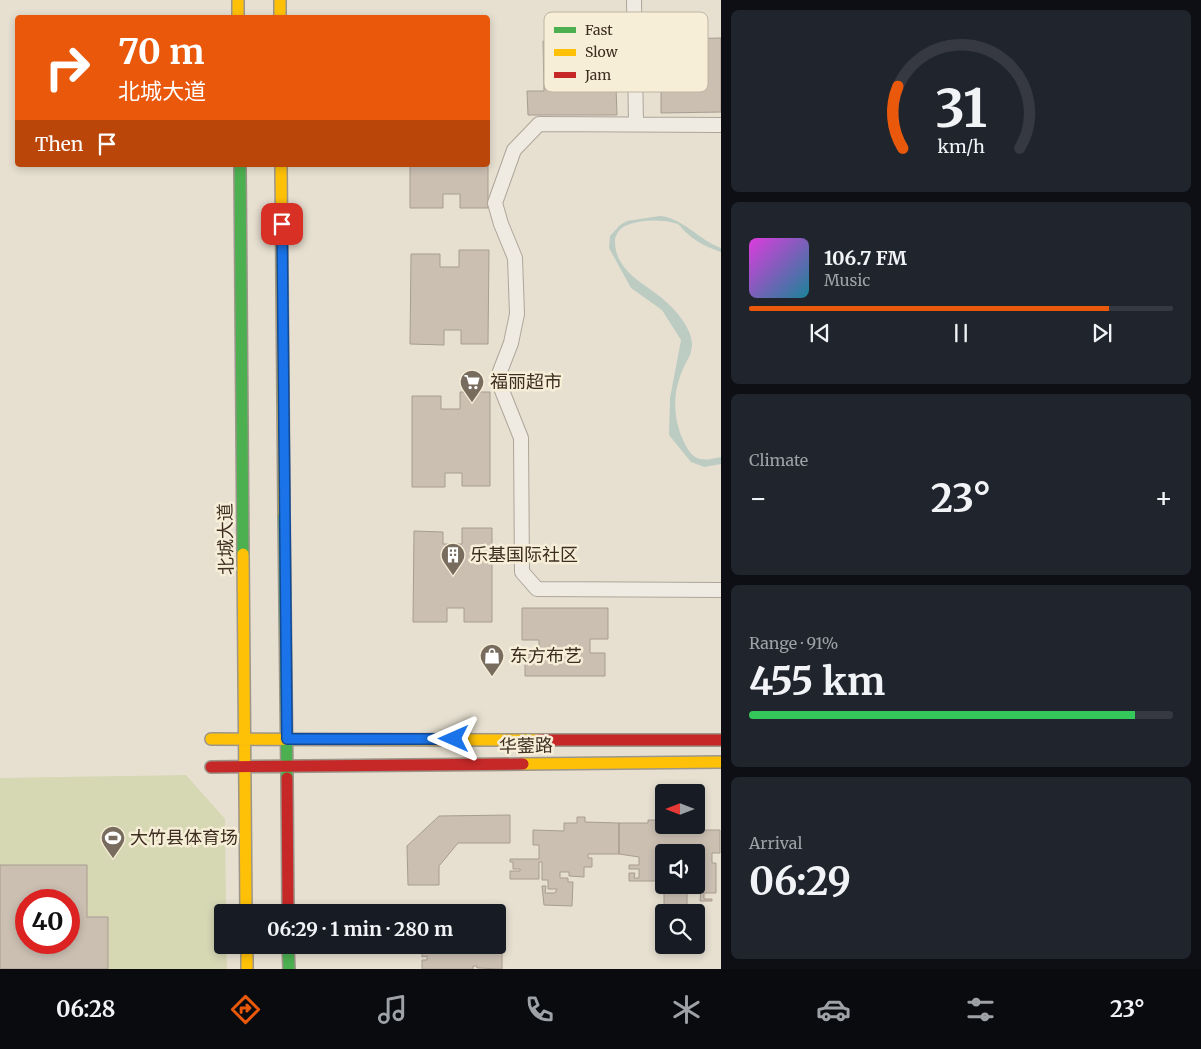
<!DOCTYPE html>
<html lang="en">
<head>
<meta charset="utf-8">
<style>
	:root { --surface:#171b24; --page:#20242c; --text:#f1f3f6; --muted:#9ea1a6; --line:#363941; --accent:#ea580c }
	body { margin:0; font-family:Merriweather,"Noto Sans SC",serif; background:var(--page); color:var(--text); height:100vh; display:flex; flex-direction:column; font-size:19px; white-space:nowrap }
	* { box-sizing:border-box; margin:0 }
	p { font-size:16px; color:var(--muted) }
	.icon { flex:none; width:28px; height:28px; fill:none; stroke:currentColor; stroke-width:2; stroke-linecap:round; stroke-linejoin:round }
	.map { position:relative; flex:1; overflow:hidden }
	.drawer { display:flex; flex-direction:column; gap:10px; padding:10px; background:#0d0f14; width:480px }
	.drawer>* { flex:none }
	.hud { position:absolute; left:15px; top:15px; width:475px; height:152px; border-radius:5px; box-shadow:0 2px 8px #0003; background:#ea580c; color:#fff; overflow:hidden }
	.needle { width:32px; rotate:270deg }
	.tools { position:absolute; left:655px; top:784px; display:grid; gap:10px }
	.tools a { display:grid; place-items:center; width:50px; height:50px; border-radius:5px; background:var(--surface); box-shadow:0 2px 8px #0003; font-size:25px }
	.speed { position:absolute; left:15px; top:889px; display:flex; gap:10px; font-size:25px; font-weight:700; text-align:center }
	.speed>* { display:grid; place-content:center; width:65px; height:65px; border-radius:50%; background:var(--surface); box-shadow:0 2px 8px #0003; line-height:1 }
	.speed .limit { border:8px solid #d22; background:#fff; color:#111 }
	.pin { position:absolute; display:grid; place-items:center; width:42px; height:42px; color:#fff; margin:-21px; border-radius:10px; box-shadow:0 2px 8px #0006 }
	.me { position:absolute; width:55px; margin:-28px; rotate:270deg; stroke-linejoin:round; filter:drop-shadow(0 0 4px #0008) }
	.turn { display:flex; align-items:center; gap:18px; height:105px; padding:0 20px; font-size:22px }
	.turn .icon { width:65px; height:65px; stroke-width:2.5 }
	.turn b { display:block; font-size:35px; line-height:42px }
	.then { display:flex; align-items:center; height:48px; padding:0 20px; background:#0003; gap:10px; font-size:19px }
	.big { font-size:38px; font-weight:700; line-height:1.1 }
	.drawer .widget { flex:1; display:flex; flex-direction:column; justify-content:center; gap:8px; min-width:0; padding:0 18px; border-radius:8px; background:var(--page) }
	.drawer .dial { align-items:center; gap:0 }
	.dial svg { height:130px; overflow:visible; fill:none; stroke:var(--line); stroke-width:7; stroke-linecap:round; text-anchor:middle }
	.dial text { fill:var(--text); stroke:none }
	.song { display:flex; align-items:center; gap:15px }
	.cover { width:60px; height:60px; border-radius:8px; background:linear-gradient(135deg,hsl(300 70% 55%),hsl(190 70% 35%)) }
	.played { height:5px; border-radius:2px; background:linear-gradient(90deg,var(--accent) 85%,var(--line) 85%) }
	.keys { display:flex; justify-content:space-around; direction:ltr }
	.heat { display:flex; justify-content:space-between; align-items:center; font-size:28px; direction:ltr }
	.charge { height:8px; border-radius:4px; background:linear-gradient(90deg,#34c759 91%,var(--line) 0) }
	.trip { position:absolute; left:214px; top:904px; width:292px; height:50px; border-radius:5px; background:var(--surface); box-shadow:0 2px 8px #0003; font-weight:700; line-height:50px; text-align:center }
	.dock { display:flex; height:80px; justify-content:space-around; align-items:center; background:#090b0e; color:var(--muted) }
	.dock .icon { width:35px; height:35px }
	.dock .selected { color:var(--accent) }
	.dock b { font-size:22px; color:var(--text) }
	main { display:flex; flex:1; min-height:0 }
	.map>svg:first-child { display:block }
</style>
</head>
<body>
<main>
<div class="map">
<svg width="721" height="969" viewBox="0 0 721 969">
	<rect width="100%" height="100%" fill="#e7e0d1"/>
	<path fill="#d6d7b3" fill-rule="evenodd" d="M186 775 225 819 226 912H222V945H226L227 969H0V778ZM26 900H69V942H26Z"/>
	<path fill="#bcccc2" d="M660 216C683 218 699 240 721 248V252C710 248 697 243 688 234 682 230 681 224 674 223 659 219 639 220 625 226 619 229 615 235 615 241 615 272 645 283 664 300 676 310 692 329 692 344 692 354 687 360 683 369 672 393 673 419 684 442 693 461 701 462 721 457V464L704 467 691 462 669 435 670 398 681 340 662 310 631 288 609 248 610 236 620 225 627 221Z"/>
	<path fill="#cbbfb2" stroke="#a89c90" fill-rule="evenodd" d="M721 38V112L661 113V89H677V39Z
		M543 41H599V87H616L617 115H528L527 91H544Z
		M488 114V208H460V194H443V208H410V165H488Z
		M459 250H489L488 344H461V330H444V345L410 344 411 254H440V267H459Z
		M460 392H490V486H462V473H445V487H412V396H441V409H460Z
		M462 528H492V622H464V608H447V622H413L414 531 443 532V544H462Z
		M522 608H608V639H590V653H605V676H525V654H539V640H522Z
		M510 815V843H458L439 866V885H408L407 846 439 816Z
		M577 817H585V822L619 823V854H588V858H592V867H584V877L569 876V872H560V878H568V882H573L572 906 544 905 542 886H546L545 893H555L557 889H548V880H542V862H539V879H510V871H520V869H513V862H510V859H539V845H533V830L564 831V823H577Z
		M648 820H664V825H697V830H720V853H712V863H716V893H704V899H712V901H700L701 888 687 887V912H675V905H664V886L696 885V852H664V879L663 863H657V881H629V873H635L634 878H639V869H629V865H639V857L619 854V823H648Z
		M0 865H87V917H108V969H0ZM26 900H69V942H26Z
		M498 937H502V969L477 968V966H473V969H422V960H427V956L422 957V948H445L444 952H453V945H498Z"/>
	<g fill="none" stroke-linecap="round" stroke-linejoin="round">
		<defs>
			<path id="street" d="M634 0 636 124
				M721 125 539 124 514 150 495 203 501 224 515 258 517 314 511 343 499 374 501 388 521 438 522 572 537 589 721 590"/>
			<path id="fast" d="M240 165 243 554
				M284 514 287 778
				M288 945 289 969"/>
			<path id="slow" d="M238 0V18
				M280 0V18
				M281 165 284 514
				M243 554 246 912
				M211 739 538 740
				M523 764 721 762
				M247 945V969"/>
			<path id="jam" d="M538 740H721
				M211 767 523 764
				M287 778 288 912"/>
		</defs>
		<use href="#street" stroke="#ada599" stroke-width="16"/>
		<use href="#fast" stroke="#9c958a" stroke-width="14"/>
		<use href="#slow" stroke="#9c958a" stroke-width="14"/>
		<use href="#jam" stroke="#9c958a" stroke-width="14"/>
		<use href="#street" stroke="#efebe3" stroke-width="14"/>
		<use href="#fast" stroke="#4caf50" stroke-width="11"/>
		<use href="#slow" stroke="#ffc107" stroke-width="11"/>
		<use href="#jam" stroke="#c62828" stroke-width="11"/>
	</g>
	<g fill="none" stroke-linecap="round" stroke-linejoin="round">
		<defs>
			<path id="route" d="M282 224 287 739H454"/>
		</defs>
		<use href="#route" stroke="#114b97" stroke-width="12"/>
		<use href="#route" stroke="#1a73e8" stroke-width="9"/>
	</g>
	<defs>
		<symbol id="supermarket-pin" viewBox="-11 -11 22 30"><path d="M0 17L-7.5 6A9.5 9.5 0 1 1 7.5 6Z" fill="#786c5e" stroke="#f7eed8"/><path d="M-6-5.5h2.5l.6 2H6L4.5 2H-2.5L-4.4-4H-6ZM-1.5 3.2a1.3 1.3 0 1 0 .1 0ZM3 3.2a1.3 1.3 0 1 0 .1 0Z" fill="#fff"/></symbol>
		<symbol id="building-pin" viewBox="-11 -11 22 30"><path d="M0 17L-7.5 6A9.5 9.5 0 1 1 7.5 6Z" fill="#786c5e" stroke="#f7eed8"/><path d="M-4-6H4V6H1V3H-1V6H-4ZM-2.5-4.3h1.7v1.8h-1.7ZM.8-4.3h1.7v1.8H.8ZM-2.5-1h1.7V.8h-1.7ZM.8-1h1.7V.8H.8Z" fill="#fff"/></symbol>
		<symbol id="shop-pin" viewBox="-11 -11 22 30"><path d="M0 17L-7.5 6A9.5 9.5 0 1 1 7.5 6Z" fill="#786c5e" stroke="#f7eed8"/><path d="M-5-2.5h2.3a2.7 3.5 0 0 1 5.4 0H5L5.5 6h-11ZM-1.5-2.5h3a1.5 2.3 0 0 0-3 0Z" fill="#fff"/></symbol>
		<symbol id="stadium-pin" viewBox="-11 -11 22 30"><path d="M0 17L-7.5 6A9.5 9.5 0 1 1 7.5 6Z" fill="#786c5e" stroke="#f7eed8"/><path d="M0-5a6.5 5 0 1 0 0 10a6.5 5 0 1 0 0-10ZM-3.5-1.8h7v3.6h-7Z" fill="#fff"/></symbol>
	</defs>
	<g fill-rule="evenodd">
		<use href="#supermarket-pin" x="458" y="368" width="28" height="38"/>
		<use href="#building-pin" x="439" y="541" width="28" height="38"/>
		<use href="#shop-pin" x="478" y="642" width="28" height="38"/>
		<use href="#stadium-pin" x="99" y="824" width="28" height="38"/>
	</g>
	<g text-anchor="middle" stroke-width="5" stroke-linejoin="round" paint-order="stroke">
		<g font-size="18" fill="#3d2e20" stroke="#f7eed8" text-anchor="start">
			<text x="490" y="388">福丽超市</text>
			<text x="470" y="561">乐基国际社区</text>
			<text x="510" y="662">东方布艺</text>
			<text x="130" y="844">大竹县体育场</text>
		</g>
		<g font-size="18" fill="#3d2e20" stroke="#f7eed8">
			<text transform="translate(226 539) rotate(-91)" y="6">北城大道</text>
			<text transform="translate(526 746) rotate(-1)" y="6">华蓥路</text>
		</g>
	</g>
	<rect x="544" y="12" width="164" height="80" rx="8" fill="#f7eed8" stroke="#bfb4a1" stroke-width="1"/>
	<rect x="554" y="27" width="22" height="6" fill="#4caf50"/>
	<rect x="554" y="49" width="22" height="7" fill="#ffc107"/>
	<rect x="554" y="72" width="22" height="6" fill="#c62828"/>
	<g font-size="14" fill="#3d2e20">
		<text x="585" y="35">Fast</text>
		<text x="585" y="57">Slow</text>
		<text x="585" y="80">Jam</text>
	</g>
</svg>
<div class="tools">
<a><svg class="needle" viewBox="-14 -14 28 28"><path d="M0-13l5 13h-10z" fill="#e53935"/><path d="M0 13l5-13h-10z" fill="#9ea1a6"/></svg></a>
<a><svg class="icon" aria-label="sound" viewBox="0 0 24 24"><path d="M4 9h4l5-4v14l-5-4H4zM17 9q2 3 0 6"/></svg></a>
<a><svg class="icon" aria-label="search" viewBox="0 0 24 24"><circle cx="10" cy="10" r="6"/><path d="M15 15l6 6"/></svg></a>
</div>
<div class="speed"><div class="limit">40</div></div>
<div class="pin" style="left:282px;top:224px;background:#d93025"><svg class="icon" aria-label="arrive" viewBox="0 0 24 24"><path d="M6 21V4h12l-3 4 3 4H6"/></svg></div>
<svg class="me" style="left:454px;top:739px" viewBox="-20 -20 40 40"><path d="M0-17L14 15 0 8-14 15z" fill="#1a73e8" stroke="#fff" stroke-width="4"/></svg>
<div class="trip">06:29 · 1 min · 280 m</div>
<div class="hud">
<div class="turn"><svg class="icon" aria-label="right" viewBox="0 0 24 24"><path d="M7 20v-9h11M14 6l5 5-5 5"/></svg><div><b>70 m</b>北城大道</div></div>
<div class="then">Then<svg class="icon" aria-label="arrive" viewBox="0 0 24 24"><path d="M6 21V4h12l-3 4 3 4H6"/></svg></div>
</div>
</div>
<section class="drawer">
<div class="widget dial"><svg viewBox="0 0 100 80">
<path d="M14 69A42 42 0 1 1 86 69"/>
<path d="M14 69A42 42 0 0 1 11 31" stroke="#ea580c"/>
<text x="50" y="56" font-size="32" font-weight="700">31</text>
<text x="50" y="72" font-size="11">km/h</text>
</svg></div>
<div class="widget">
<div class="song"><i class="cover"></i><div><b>106.7 FM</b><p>Music</p></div></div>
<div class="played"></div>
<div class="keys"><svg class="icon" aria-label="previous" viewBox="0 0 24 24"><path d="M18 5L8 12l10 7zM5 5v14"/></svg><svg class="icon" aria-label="pause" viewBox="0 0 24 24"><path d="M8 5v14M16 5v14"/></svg><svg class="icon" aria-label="next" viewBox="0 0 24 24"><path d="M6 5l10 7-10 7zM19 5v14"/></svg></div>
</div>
<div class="widget"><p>Climate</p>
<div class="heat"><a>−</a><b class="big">23°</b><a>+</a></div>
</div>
<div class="widget"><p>Range · 91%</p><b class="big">455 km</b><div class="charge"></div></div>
<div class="widget"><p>Arrival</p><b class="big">06:29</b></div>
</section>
</main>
<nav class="dock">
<b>06:28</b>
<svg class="icon selected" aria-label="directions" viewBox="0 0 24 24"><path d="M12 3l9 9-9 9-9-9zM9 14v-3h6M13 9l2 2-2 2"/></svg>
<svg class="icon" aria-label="music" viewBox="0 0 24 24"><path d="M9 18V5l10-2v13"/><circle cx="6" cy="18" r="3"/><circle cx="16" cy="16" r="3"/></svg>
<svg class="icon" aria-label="phone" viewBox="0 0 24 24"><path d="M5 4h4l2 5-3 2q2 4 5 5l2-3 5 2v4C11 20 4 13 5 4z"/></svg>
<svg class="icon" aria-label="climate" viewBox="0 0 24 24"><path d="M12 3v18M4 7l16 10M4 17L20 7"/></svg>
<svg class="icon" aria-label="car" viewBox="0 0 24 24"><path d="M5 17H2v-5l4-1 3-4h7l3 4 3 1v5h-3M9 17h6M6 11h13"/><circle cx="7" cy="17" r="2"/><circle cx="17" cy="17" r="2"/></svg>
<svg class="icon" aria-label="filters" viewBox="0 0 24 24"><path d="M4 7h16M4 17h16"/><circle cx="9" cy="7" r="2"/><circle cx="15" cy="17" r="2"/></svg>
<b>23°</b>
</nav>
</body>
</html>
